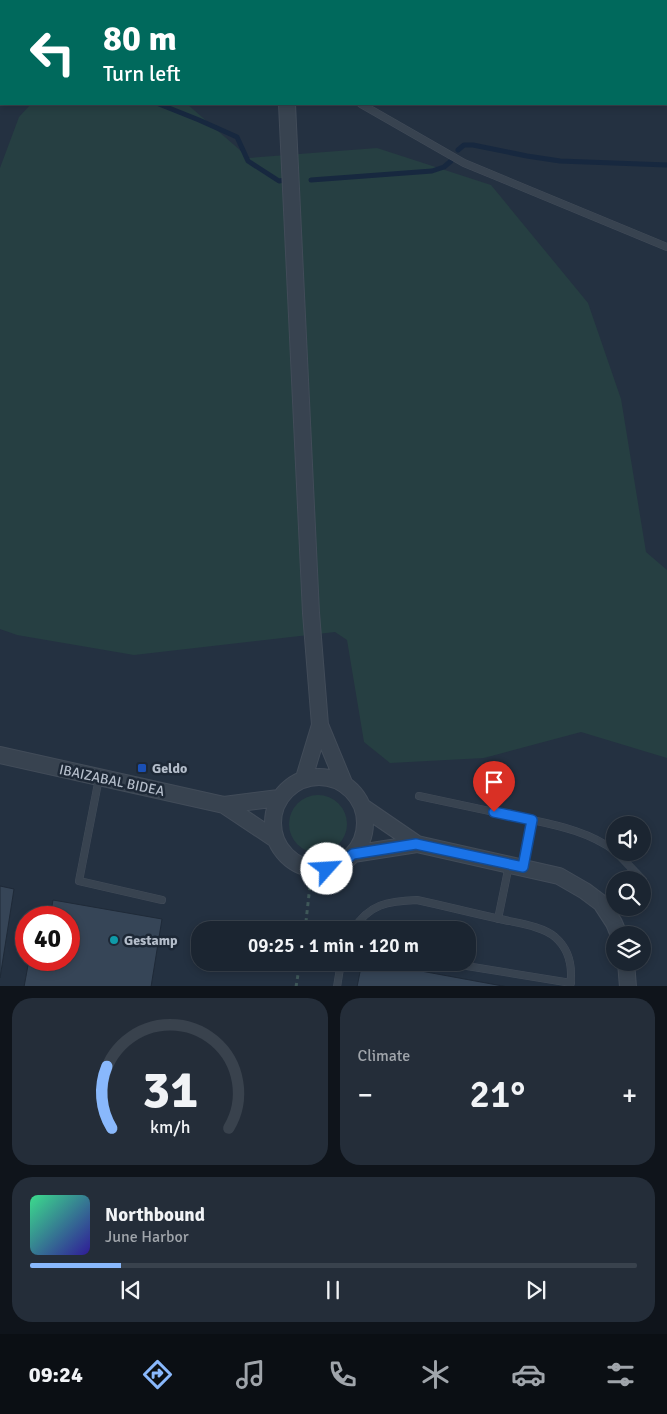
<!DOCTYPE html>
<html lang="en">
<head>
<meta charset="utf-8">
<style>
	:root { --surface:#1b2531; --page:#242d39; --text:#f1f3f6; --muted:#a0a5ab; --line:#39424d; --accent:#89b8fc }
	body { margin:0; font-family:Signika,sans-serif; background:var(--page); color:var(--text); height:100vh; display:flex; flex-direction:column; font-size:19px; white-space:nowrap }
	* { box-sizing:border-box; margin:0 }
	p { font-size:16px; color:var(--muted) }
	.icon { flex:none; width:28px; height:28px; fill:none; stroke:currentColor; stroke-width:2; stroke-linecap:round; stroke-linejoin:round }
	.map { position:relative; height:986px; overflow:hidden }
	.drawer { display:flex; flex-direction:column; gap:12px; padding:12px; background:#0f141b; flex:1 }
	.drawer>* { flex:none }
	.guide { position:absolute; left:0px; top:0px; width:668px; height:105px; box-shadow:0 2px 8px #0003,0 0 0 1px var(--line); background:#00695c; color:#fff; overflow:hidden }
	.buttons { position:absolute; left:606px; top:816px; display:grid; gap:10px }
	.buttons a { display:grid; place-items:center; width:45px; height:45px; border-radius:50%; background:var(--surface); box-shadow:0 2px 8px #0003,0 0 0 1px var(--line); font-size:25px }
	.speed { position:absolute; left:15px; top:906px; display:flex; gap:10px; font-size:25px; font-weight:700; text-align:center }
	.speed>* { display:grid; place-content:center; width:65px; height:65px; border-radius:50%; background:var(--surface); box-shadow:0 2px 8px #0003,0 0 0 1px var(--line); line-height:1 }
	.speed .limit { border:8px solid #d22; background:#fff; color:#111 }
	.pin { position:absolute; display:grid; place-items:center; width:42px; height:42px; color:#fff; margin:-51px -21px; border-radius:50% 50% 50% 0; rotate:-45deg; box-shadow:0 0 5px #0007 }
	.pin .icon { rotate:45deg }
	.me { position:absolute; width:55px; margin:-28px; rotate:64deg; stroke-linejoin:round; filter:drop-shadow(0 0 4px #0008) }
	.turn { display:flex; align-items:center; gap:18px; height:105px; padding:0 20px; font-size:22px }
	.turn .icon { width:65px; height:65px; stroke-width:2.5 }
	.turn b { display:block; font-size:35px; line-height:42px }
	.big { font-size:38px; font-weight:600; line-height:1.1 }
	.drawer .tile { flex:1; display:flex; flex-direction:column; justify-content:center; gap:8px; min-width:0; padding:0 18px; border-radius:20px; background:var(--page) }
	.drawer .dial { align-items:center; gap:0 }
	.dial svg { height:130px; overflow:visible; fill:none; stroke:var(--line); stroke-width:7; stroke-linecap:round; text-anchor:middle }
	.dial text { fill:var(--text); stroke:none }
	.song { display:flex; align-items:center; gap:15px }
	.cover { width:60px; height:60px; border-radius:8px; background:linear-gradient(135deg,hsl(150 70% 55%),hsl(250 70% 35%)) }
	.played { height:5px; border-radius:2px; background:linear-gradient(90deg,var(--accent) 15%,var(--line) 15%) }
	.keys { display:flex; justify-content:space-around; direction:ltr }
	.heat { display:flex; justify-content:space-between; align-items:center; font-size:28px; direction:ltr }
	.drawer .tiles { flex:1; display:grid; gap:12px; grid-template-columns:1fr 1fr }
	.tile:last-child { grid-column:span 2 }
	.trip { position:absolute; left:191px; top:921px; width:285px; height:50px; border-radius:20px; background:var(--surface); box-shadow:0 2px 8px #0003,0 0 0 1px var(--line); font-weight:600; line-height:50px; text-align:center }
	.menu { display:flex; height:80px; justify-content:space-around; align-items:center; background:#0b0f14; color:var(--muted) }
	.menu .icon { width:35px; height:35px }
	.menu .active { color:var(--accent) }
	.menu b { font-size:22px; color:var(--text) }
	.map>svg:first-child { display:block }
</style>
</head>
<body>
<div class="map">
<svg width="667" height="987" viewBox="0 0 667 987">
	<rect width="100%" height="100%" fill="#243141"/>
	<path fill="#263f42" d="M31 104H187L249 158 377 148 491 185 588 303 621 399 646 552 667 570V758L581 732 484 758 390 763 364 742 347 640 335 632 134 655 17 635 0 629V168L19 117Z
		M289 824a29 29 0 1 1 58 0a29 29 0 1 1-58 0Z"/>
	<g fill="none" stroke-linecap="round" stroke-linejoin="round">
		<path stroke="#17283f" stroke-width="5" d="M0 64H1
			M159 104 199 120 237 137 248 161 279 181 285 180
			M458 150 464 145H473L527 156 560 161 667 165
			M311 180 432 171 444 167 451 161"/>
	</g>
	<path fill="#364557" stroke="#1f2a38" d="M0 886 14 889 0 978Z
		M53 900 162 919 151 987H24L29 960H69V918H50Z
		M362 962H372L508 987H357Z"/>
	<g fill="none" stroke-linecap="round" stroke-linejoin="round">
		<defs>
			<path id="service" d="M361 104 464 163 667 247
				M99 778 79 881 162 900
				M419 796 532 820
				M616 852 643 880
				M523 867 532 820C561 826 591 833 615 851
				M498 919 509 865
				M353 930C369 904 388 901 417 900 445 906 472 913 500 919 516 923 543 926 555 937 570 950 573 968 570 987
				M442 962 571 983
				M337 987 341 962"/>
			<path id="tertiary" d="M283 0V1
				M287 104 311 613 320 725 344 783
				M0 755 224 805 279 798
				M273 823a46 46 0 1 1 92 0a46 46 0 1 1-92 0Z
				M304 778 320 725
				M224 805 275 839
				M363 807 417 844
				M353 854 417 844 559 876 585 891 601 903 614 923 619 935
				M626 962 628 987"/>
		</defs>
		<use href="#service" stroke="#424c59" stroke-width="8"/>
		<use href="#tertiary" stroke="#424c59" stroke-width="18"/>
		<path stroke="#3f5859" stroke-width="3" stroke-dasharray="4 4" stroke-linecap="butt" d="M305 930 312 868
			M296 987 300 962"/>
		<use href="#service" stroke="#384350" stroke-width="7"/>
		<use href="#tertiary" stroke="#384350" stroke-width="16"/>
	</g>
	<g fill="none" stroke-linecap="round" stroke-linejoin="round">
		<defs>
			<path id="route" d="M327 869C338 866 345 861 353 854L416 844 523 867 532 820 494 812"/>
		</defs>
		<use href="#route" stroke="#114b97" stroke-width="12"/>
		<use href="#route" stroke="#1a73e8" stroke-width="9"/>
	</g>
	<rect fill="#1a4fb4" stroke="#1d2836" stroke-width="2" x="137" y="763" width="10" height="10" rx="2.5"/>
	<circle fill="#0f9aa8" stroke="#1d2836" stroke-width="2" cx="114" cy="940" r="5"/>
	<g text-anchor="middle" stroke-width="5" stroke-linejoin="round" paint-order="stroke">
		<g font-size="14" font-weight="bold" fill="#b5becb" stroke="#1d2836" text-anchor="start">
			<text x="152" y="773">Geldo</text>
			<text x="124" y="945">Gestamp</text>
		</g>
		<g font-size="14" fill="#b5becb" stroke="#1d2836">
			<text transform="translate(112 780) rotate(12)" y="5">IBAIZABAL BIDEA</text>
		</g>
	</g>
</svg>
<div class="buttons">
<a><svg class="icon" aria-label="sound" viewBox="0 0 24 24"><path d="M4 9h4l5-4v14l-5-4H4zM17 9q2 3 0 6"/></svg></a>
<a><svg class="icon" aria-label="search" viewBox="0 0 24 24"><circle cx="10" cy="10" r="6"/><path d="M15 15l6 6"/></svg></a>
<a><svg class="icon" aria-label="layers" viewBox="0 0 24 24"><path d="M12 4l9 5-9 5-9-5zM3 14l9 5 9-5"/></svg></a>
</div>
<div class="speed"><div class="limit">40</div></div>
<div class="pin" style="left:494px;top:812px;background:#d93025"><svg class="icon" aria-label="arrive" viewBox="0 0 24 24"><path d="M6 21V4h12l-3 4 3 4H6"/></svg></div>
<svg class="me" style="left:327px;top:869px" viewBox="-20 -20 40 40"><circle r="19" fill="#fff"/><path d="M0-13L10 11 0 6-10 11z" fill="#1a73e8"/></svg>
<div class="trip">09:25 · 1 min · 120 m</div>
<div class="guide">
<div class="turn"><svg class="icon" aria-label="left" viewBox="0 0 24 24"><path d="M17 20v-9H6M10 6l-5 5 5 5"/></svg><div><b>80 m</b>Turn left</div></div>
</div>
</div>
<section class="drawer">
<div class="tiles">
<div class="tile dial"><svg viewBox="0 0 100 80">
<path d="M14 69A42 42 0 1 1 86 69"/>
<path d="M14 69A42 42 0 0 1 11 31" stroke="#89b8fc"/>
<text x="50" y="56" font-size="32" font-weight="700">31</text>
<text x="50" y="72" font-size="11">km/h</text>
</svg></div>
<div class="tile"><p>Climate</p>
<div class="heat"><a>−</a><b class="big">21°</b><a>+</a></div>
</div>
<div class="tile">
<div class="song"><i class="cover"></i><div><b>Northbound</b><p>June Harbor</p></div></div>
<div class="played"></div>
<div class="keys"><svg class="icon" aria-label="previous" viewBox="0 0 24 24"><path d="M18 5L8 12l10 7zM5 5v14"/></svg><svg class="icon" aria-label="pause" viewBox="0 0 24 24"><path d="M8 5v14M16 5v14"/></svg><svg class="icon" aria-label="next" viewBox="0 0 24 24"><path d="M6 5l10 7-10 7zM19 5v14"/></svg></div>
</div>
</div>
</section>
<nav class="menu">
<b>09:24</b>
<svg class="icon active" aria-label="directions" viewBox="0 0 24 24"><path d="M12 3l9 9-9 9-9-9zM9 14v-3h6M13 9l2 2-2 2"/></svg>
<svg class="icon" aria-label="music" viewBox="0 0 24 24"><path d="M9 18V5l10-2v13"/><circle cx="6" cy="18" r="3"/><circle cx="16" cy="16" r="3"/></svg>
<svg class="icon" aria-label="phone" viewBox="0 0 24 24"><path d="M5 4h4l2 5-3 2q2 4 5 5l2-3 5 2v4C11 20 4 13 5 4z"/></svg>
<svg class="icon" aria-label="climate" viewBox="0 0 24 24"><path d="M12 3v18M4 7l16 10M4 17L20 7"/></svg>
<svg class="icon" aria-label="car" viewBox="0 0 24 24"><path d="M5 17H2v-5l4-1 3-4h7l3 4 3 1v5h-3M9 17h6M6 11h13"/><circle cx="7" cy="17" r="2"/><circle cx="17" cy="17" r="2"/></svg>
<svg class="icon" aria-label="filters" viewBox="0 0 24 24"><path d="M4 7h16M4 17h16"/><circle cx="9" cy="7" r="2"/><circle cx="15" cy="17" r="2"/></svg>
</nav>
</body>
</html>
